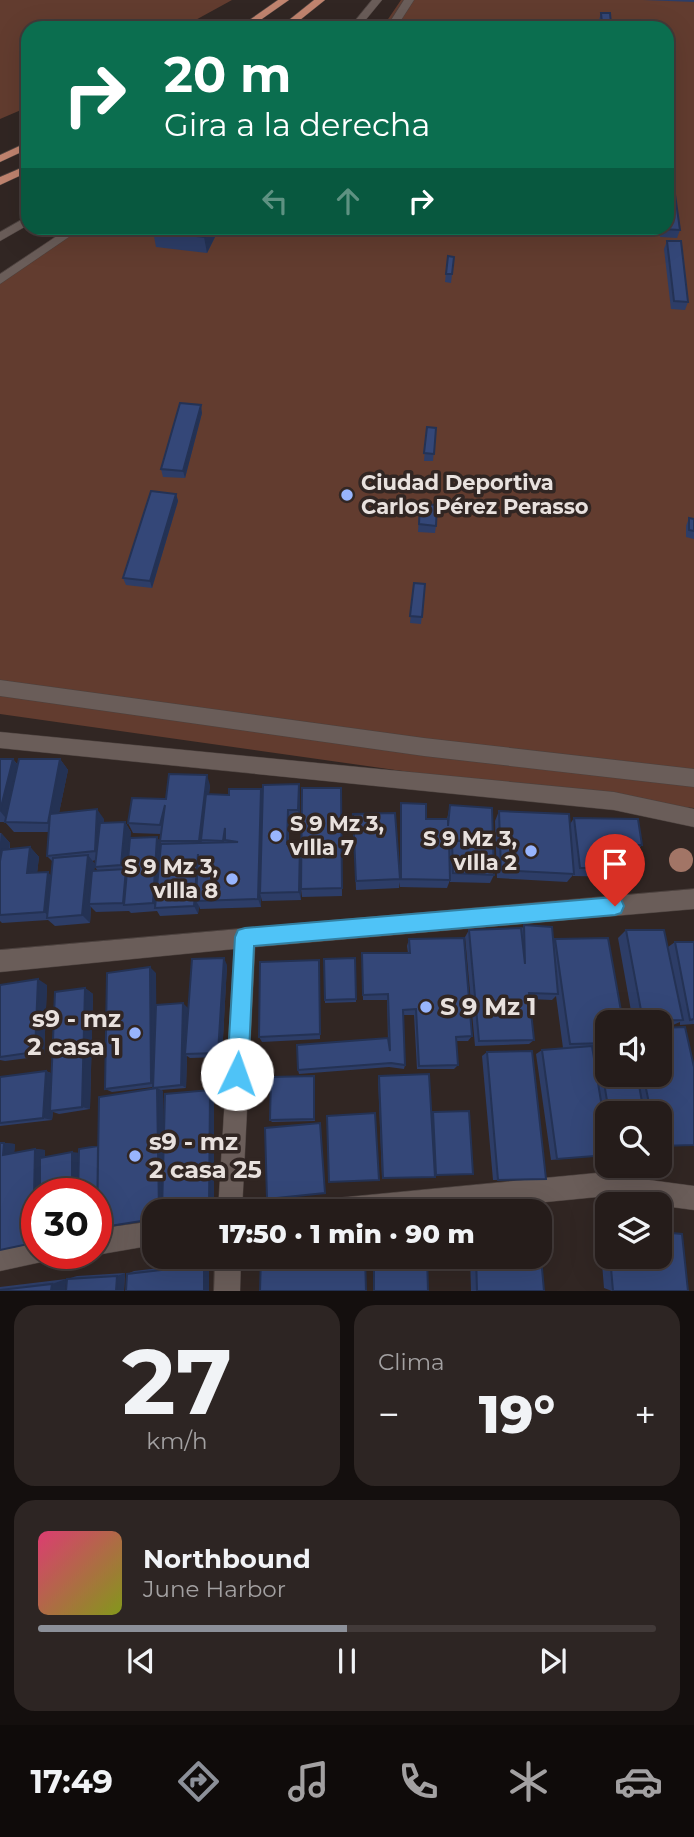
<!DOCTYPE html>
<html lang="es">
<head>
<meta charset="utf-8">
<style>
	:root { --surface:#251c1a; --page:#2d2523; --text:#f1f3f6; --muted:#a3a1a2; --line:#423a39; --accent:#8c9099 }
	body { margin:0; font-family:Montserrat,sans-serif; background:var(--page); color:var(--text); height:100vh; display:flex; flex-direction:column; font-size:26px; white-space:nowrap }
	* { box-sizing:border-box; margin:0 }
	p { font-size:23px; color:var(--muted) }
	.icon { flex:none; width:38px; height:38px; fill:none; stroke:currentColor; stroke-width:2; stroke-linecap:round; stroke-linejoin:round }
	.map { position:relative; height:1291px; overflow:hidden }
	.sheet { display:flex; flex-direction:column; gap:14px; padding:14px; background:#140f0e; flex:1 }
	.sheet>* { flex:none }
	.hud { position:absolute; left:21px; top:21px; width:653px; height:214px; border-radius:21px; box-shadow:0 7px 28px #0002,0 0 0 2px var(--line); background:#0b6e4f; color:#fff; overflow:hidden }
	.tools { position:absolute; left:595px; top:1010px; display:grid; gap:14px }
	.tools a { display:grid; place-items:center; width:77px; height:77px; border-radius:14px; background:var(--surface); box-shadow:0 7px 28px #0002,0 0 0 2px var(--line); font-size:35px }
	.speed { position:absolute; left:21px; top:1178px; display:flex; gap:14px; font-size:35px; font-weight:700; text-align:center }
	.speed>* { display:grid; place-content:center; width:91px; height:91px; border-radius:50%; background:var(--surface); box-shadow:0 7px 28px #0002,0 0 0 2px var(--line); line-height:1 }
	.speed .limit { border:10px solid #d22; background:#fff; color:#111 }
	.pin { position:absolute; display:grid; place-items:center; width:60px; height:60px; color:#fff; margin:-72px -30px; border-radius:50% 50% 50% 0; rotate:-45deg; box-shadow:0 0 7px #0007 }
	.pin .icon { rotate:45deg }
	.me { position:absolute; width:77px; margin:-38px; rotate:3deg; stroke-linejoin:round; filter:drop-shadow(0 0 5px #0008) }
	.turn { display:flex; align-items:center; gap:24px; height:147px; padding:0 28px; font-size:32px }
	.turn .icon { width:91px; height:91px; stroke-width:2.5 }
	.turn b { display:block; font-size:49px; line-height:60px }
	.lanes { display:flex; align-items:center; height:66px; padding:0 28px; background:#0003; justify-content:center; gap:35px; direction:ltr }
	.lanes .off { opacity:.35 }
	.big { font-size:52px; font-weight:800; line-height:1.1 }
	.sheet .card { flex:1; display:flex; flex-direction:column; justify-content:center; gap:10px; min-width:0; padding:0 24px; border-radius:21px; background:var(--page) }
	.sheet .dial { align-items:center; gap:0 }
	.dial b { font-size:91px; line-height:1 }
	.song { display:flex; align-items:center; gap:21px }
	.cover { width:84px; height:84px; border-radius:10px; background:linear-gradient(135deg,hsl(340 70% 55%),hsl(70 70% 35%)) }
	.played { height:7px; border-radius:4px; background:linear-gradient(90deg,var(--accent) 50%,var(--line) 50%) }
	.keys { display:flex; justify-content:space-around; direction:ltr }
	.heat { display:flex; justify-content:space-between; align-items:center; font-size:38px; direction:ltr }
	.sheet .tiles { flex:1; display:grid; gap:14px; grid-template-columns:1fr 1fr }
	.card:last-child { grid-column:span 2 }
	.trip { position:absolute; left:142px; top:1199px; width:410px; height:70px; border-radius:21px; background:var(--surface); box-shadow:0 7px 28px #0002,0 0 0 2px var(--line); font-weight:800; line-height:70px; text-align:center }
	.dock { display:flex; height:112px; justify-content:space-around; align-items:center; background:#0f0b0a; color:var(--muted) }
	.dock .icon { width:49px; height:49px }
	.dock .on { color:var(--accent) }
	.dock b { font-size:32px; color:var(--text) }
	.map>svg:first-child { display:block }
</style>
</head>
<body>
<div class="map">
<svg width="694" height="1291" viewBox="0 0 694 1291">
	<rect width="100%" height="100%" fill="#312623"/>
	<path fill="#623c2f" d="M0 0H232L181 28H28V107L0 119Z
		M401 0H694V808L614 801 0 714V276L67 228H667V28H382Z"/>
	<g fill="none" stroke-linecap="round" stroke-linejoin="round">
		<defs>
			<path id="minor" d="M372 0H382L359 28H349Z
				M404 0H414L396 28H386Z
				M28 216V225L0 241V232Z
				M69 228H82L0 284V274Z
				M0 680 424 738 694 769V787L424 756 0 696Z
				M0 732 614 792 694 809V827L614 810 0 748Z
				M694 889V909L255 947 242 1211H218L234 949 0 972V950Z
				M597 1173 694 1186V1210L597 1197 454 1211H315L318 1202 327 1199Z
				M154 1221V1245L96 1255 92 1253H96V1229Z
				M37 1239V1253H49L46 1261 0 1271V1245Z
				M215 1256H241L240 1291H214Z"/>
			<path id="major" d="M278 0H289L249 28H238Z
				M314 0H325L290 28H279Z
				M28 142V149L0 162V155Z
				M28 165V172L0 185V177Z"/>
		</defs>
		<use href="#minor" stroke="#4b413e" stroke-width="1"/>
		<use href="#major" stroke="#4b413e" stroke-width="1"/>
		<use href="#minor" fill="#6a5d59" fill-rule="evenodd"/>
		<use href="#major" fill="#c0846f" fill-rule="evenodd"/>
	</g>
	<circle fill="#a27566" cx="681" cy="860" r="12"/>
	<path fill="#2d3d67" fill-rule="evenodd" d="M643 0H694V2Z
		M601 13 611 24 610 28H600L599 20Z
		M216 228 217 233 207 253 156 247 153 231Z
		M448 228H457V230H448Z
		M658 228H667L680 230 677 238 660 237Z
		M667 241 688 302 685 310 671 309 664 249Z
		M448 256 454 257 451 283 445 282Z
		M202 413 185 478 163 477 161 469Z
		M427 427 436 428 433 461H424Z
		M176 494 178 501 152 588 126 585 123 578Z
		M420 504 436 526 435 533 418 532Z
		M689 518 694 519V539L686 537V526Z
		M414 583 425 584 421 624 410 623Z
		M0 759H13L18 765 60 759 68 770 59 813 104 819V823L125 822 131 832 130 838 157 837 161 844 160 841 161 834 133 833 128 823 166 799 210 785 209 794 229 795 261 789 263 796 300 794V820H289V844H300L301 853V900L262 901 261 897V907L200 909 199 906 198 914 160 916 157 911 131 913 129 911 96 912 91 907 90 923 55 926 48 920 2 923 0 921V833H1L10 843V849L30 847 39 857 37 873 51 875 53 862 47 856 49 832H14L5 822H0ZM96 860 95 867 98 871H94L95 864 92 861Z
		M341 788 342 896 302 897 301 889Z
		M401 803 426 819H447L450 805 494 875 490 883 450 882V849H449L450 880 447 888 400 887V882L399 888 356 890 353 814 400 873V813Z
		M499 811 570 824 574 818 642 845 634 854H632L634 868 626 877 573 876V875L567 882 497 878 495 821Z
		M524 925 553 941 555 939 607 1022V1047H592L593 1055 599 1052 607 1074H660L694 1067V1145L660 1147V1113H607V1127H605L607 1155 551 1160 536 1054 542 1050 563 1048 556 996 552 1000 529 999 534 1040 529 1044 475 1046 465 937 469 930H521Z
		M626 930 668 947 675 942H694V1024L680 1025V1022L673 1025H660V1022H633L618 938Z
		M409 939 472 1036 468 1041H456L458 1065 454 1069H417L414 1015H403L405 1065 404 1069 389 1067 299 1074 298 1070 388 1041 387 1000H363L362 953H408L407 946Z
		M355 958 356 1002 325 1003 324 959Z
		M227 965 222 1057 190 1058 187 1056 186 1088 161 1090 163 1091 164 1143 214 1093V1211H154L96 1229 37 1194V1243L0 1250 4 1143 15 1144 14 1153 35 1149 45 1150V1157L79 1153 98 1146 155 1089 153 1087 112 1092 105 1089 156 973V1005L188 1008Z
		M319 966 320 1039 262 1042 259 1037Z
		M0 985H47L44 1056 5 1061 0 1060Z
		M85 988 93 994 90 1109 59 1114 53 1112 52 1120 0 1126V1077L46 1071 51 1073Z
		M487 1052 546 1179 493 1180 482 1056Z
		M379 1076 431 1113 433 1112 473 1174 435 1175V1177L382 1178 378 1079Z
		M315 1079V1121L272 1122 270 1120Z
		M599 1227H607V1256H660V1231L682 1234 688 1291H612L604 1288Z
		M470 1256H539L544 1291H471Z
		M209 1262V1291L127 1274 134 1271Z
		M125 1273 124 1291H66L67 1279 77 1276Z
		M66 1279 65 1291H0V1287Z"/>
	<path fill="#243254" d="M209 228H216L217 233 207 253 204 237Z
		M201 405 202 413 185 478 183 471Z
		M176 494 178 501 152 588 150 581Z
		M13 759 21 770 9 822 0 811Z
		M60 759 68 770 55 832 48 823Z
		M207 775 210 785 204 840H201L204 846 203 851 199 841Z
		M299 784 300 794V820L298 810Z
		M261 789 263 799 260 893 261 897V907L258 899Z
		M97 809 104 819 102 860 95 851Z
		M288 810 289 820 288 853 287 844Z
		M125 822 131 832 125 905 123 903 125 871 121 865Z
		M1 833 10 843 2 915H0V843Z
		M157 837 162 846 156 908 153 903Z
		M300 844 301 853V900L299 892Z
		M30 847 39 857 36 882 27 873Z
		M198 854 196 901 199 906 198 914 194 906Z
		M88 855 95 864 91 904H89L91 907 90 923 82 915Z
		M48 872 56 881 51 918 44 912Z
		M224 958 227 965 222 1057 218 1053Z
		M150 967 156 973 157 1086 151 1083Z
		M38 979 47 985 44 1056 35 1052Z
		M85 988 93 994 90 1109 82 1107Z
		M183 1003 188 1008 185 1054 187 1056 186 1088 181 1085Z
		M46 1071 55 1075 50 1111 53 1112 52 1120 43 1118Z
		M314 1076 315 1079V1121L314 1119Z
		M157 1088 163 1091 165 1211H159Z
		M210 1090 214 1093V1211H209Z
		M4 1143 15 1144 14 1156 3 1155Z
		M35 1149 45 1150 44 1194H37V1242L33 1243Z
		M72 1152 81 1153V1194H72Z
		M209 1262V1291H204V1265Z
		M125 1273 124 1291H116L117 1276Z
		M66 1279 65 1291H51L52 1284Z"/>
	<path fill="#344778" stroke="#243254" stroke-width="2" d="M601 13H610L611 24 602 23Z
		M667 159H670L680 230 662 229V228H667Z
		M155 228H209L204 237 153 231Z
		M667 241H681L688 302 674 301Z
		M448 256 454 257 452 274H446Z
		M180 403 201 405 183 471 161 469Z
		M427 427 436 428 434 454 424 453Z
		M151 491 176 494 150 581 123 578Z
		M420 504 437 505 436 526 419 524Z
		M689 518 694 519V531L689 530Z
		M414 583 425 584 422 617 410 616Z
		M0 759H13L0 811Z
		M19 759H60L48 823 5 822Z
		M169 774 207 775 199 841H160L165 805 160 825 128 823 132 798 166 799Z
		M299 784 298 810H288L287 844H300L299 892 260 893 263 785Z
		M302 788H341L342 888 301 889Z
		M229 789H261L258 899 196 901 198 854 194 906 155 908 161 844 238 842 225 840V828L223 841 201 840 206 794 229 795Z
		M401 803 426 804V819H448V826L450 805 492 808 494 875 453 873 452 841H466L449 840 450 880 401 879Z
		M97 809 95 851 47 856 50 814Z
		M499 811 569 814 574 874 501 870Z
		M395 813 400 879 356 881 353 814Z
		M574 818 638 819 642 845H630L634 868H580Z
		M125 822 121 865 95 867 100 823Z
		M157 837 153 903 124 905 130 838Z
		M30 847 27 873 48 872 44 912 0 915V861L2 850Z
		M88 855 82 915 47 918 53 858Z
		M126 869 123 903 89 904 92 871Z
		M524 925 552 927 558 994 529 993 534 1040 479 1041 469 930 521 928 525 964Z
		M626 930H664L683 1020 643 1021Z
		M464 938 472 1036 456 1037 458 1065 419 1066 416 1009 403 1010 405 1065 391 1063 298 1070 297 1045 388 1038 390 1051 388 994 363 995 362 953H410L409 939Z
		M608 938 623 1022H607V1043L570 1044 555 939Z
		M675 942H694V1019L690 1020Z
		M224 958 218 1053 185 1054 192 959Z
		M355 958 356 999 325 1000 324 959Z
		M319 960 320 1034 259 1037 260 962Z
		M150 967 151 1083 105 1089 107 973Z
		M38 979 35 1052 0 1057V985Z
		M85 988 82 1107 50 1111 55 992Z
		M183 1003 181 1085 153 1088 156 1005Z
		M685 1027 694 1067V1145L660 1146V1113H651L643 1074H660V1028Z
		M592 1046 607 1138V1155L557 1159 542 1050Z
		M532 1051 546 1179 498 1180 487 1052Z
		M599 1052H607V1074H637L644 1113H609Z
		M46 1071 43 1118 0 1123V1077Z
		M429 1074 435 1177 383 1178 379 1076Z
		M314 1076V1119L270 1120 271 1077Z
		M157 1088 159 1211H154V1219L97 1228 99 1097Z
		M210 1090 209 1211H162L165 1094Z
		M469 1111 473 1174 436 1175 433 1112Z
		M375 1113 379 1180 329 1182 327 1116Z
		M320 1123 325 1193 267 1199 265 1128Z
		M0 1143H4L3 1155 35 1149 33 1243 0 1250Z
		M98 1146 97 1228 98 1229H96V1194H78L79 1149Z
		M72 1152V1194H40V1158Z
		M660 1232 682 1234 688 1291H613L610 1256H660Z
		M539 1235 544 1291H477L476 1256H539Z
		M261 1256H365L366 1291H260Z
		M374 1256H427L428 1291H374Z
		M204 1265V1291H126L127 1274Z
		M117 1276 116 1291H66L67 1279Z
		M52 1284 51 1291H0V1290Z"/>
	<path fill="#4fc3f7" stroke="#337fa1" stroke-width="2" d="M615 897 621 899 624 906 621 913 615 915 254 946 248 1074 245 1082 237 1085 230 1082 227 1074 235 937 238 930 245 928Z"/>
	<g fill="#98b5fd" stroke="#312623" stroke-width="2.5">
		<circle cx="347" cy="495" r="7"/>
		<circle cx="276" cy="836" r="7"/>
		<circle cx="531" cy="851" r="7"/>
		<circle cx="232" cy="879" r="7"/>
		<circle cx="426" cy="1007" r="7"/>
		<circle cx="135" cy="1033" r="7"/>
		<circle cx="135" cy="1156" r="7"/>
	</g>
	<g text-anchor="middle" stroke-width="7" stroke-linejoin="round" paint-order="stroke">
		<g font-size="21" font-weight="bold" fill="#e8e1de" stroke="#312623" text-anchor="start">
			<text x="361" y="490">Ciudad Deportiva<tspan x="361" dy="24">Carlos Pérez Perasso</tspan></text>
			<text x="290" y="831">S 9 Mz 3,<tspan x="290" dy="24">vIlla 7</tspan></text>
			<text x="517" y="846" text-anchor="end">S 9 Mz 3,<tspan x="517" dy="24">vIlla 2</tspan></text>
			<text x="218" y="874" text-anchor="end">S 9 Mz 3,<tspan x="218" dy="24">vIlla 8</tspan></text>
		</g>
		<g font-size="24" font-weight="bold" fill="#e8e1de" stroke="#312623" text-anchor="start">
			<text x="440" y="1015">S 9 Mz 1</text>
			<text x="121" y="1027" text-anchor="end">s9 - mz<tspan x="121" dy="28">2 casa 1</tspan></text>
			<text x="149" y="1150">s9 - mz<tspan x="149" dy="28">2 casa 25</tspan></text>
		</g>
	</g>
</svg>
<div class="tools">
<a><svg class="icon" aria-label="sound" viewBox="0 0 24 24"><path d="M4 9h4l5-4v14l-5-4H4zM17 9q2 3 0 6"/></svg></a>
<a><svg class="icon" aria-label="search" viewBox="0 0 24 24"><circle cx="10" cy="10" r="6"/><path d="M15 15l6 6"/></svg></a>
<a><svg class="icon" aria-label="layers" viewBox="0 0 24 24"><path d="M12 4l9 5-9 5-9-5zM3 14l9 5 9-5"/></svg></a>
</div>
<div class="speed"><div class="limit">30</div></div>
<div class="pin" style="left:615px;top:906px;background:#d93025"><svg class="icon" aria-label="arrive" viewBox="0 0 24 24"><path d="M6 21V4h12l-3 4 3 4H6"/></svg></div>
<svg class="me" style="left:237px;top:1074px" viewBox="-20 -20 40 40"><circle r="19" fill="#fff"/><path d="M0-13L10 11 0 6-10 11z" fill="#4fc3f7"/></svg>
<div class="trip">17:50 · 1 min · 90 m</div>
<div class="hud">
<div class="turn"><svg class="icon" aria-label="right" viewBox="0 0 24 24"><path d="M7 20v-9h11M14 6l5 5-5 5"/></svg><div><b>20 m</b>Gira a la derecha</div></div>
<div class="lanes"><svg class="icon off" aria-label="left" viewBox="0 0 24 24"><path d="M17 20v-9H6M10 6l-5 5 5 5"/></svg><svg class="icon off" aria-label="ahead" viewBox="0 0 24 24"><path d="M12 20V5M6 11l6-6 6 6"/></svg><svg class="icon" aria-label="right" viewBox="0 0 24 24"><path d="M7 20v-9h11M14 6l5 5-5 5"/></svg></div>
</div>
</div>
<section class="sheet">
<div class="tiles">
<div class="card dial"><b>27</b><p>km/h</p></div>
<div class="card"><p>Clima</p>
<div class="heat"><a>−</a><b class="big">19°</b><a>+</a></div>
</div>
<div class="card">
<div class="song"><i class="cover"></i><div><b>Northbound</b><p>June Harbor</p></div></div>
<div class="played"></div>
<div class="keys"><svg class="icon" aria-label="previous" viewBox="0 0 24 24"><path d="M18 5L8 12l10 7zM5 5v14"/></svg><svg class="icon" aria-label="pause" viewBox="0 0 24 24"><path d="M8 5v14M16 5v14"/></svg><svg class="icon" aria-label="next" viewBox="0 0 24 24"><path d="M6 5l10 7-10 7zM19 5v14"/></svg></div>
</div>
</div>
</section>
<nav class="dock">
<b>17:49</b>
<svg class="icon on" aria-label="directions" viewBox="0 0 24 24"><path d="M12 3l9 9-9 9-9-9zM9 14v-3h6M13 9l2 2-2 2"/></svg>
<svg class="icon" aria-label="music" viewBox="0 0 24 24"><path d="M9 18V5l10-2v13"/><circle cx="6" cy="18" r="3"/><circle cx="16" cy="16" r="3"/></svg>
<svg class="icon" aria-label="phone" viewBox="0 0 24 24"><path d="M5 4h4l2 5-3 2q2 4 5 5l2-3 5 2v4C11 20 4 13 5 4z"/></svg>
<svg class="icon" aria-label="climate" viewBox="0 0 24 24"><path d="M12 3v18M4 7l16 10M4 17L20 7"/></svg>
<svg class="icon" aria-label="car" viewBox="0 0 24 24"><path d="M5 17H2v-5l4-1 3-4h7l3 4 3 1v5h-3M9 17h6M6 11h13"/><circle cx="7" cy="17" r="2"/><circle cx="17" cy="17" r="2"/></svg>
</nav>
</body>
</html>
